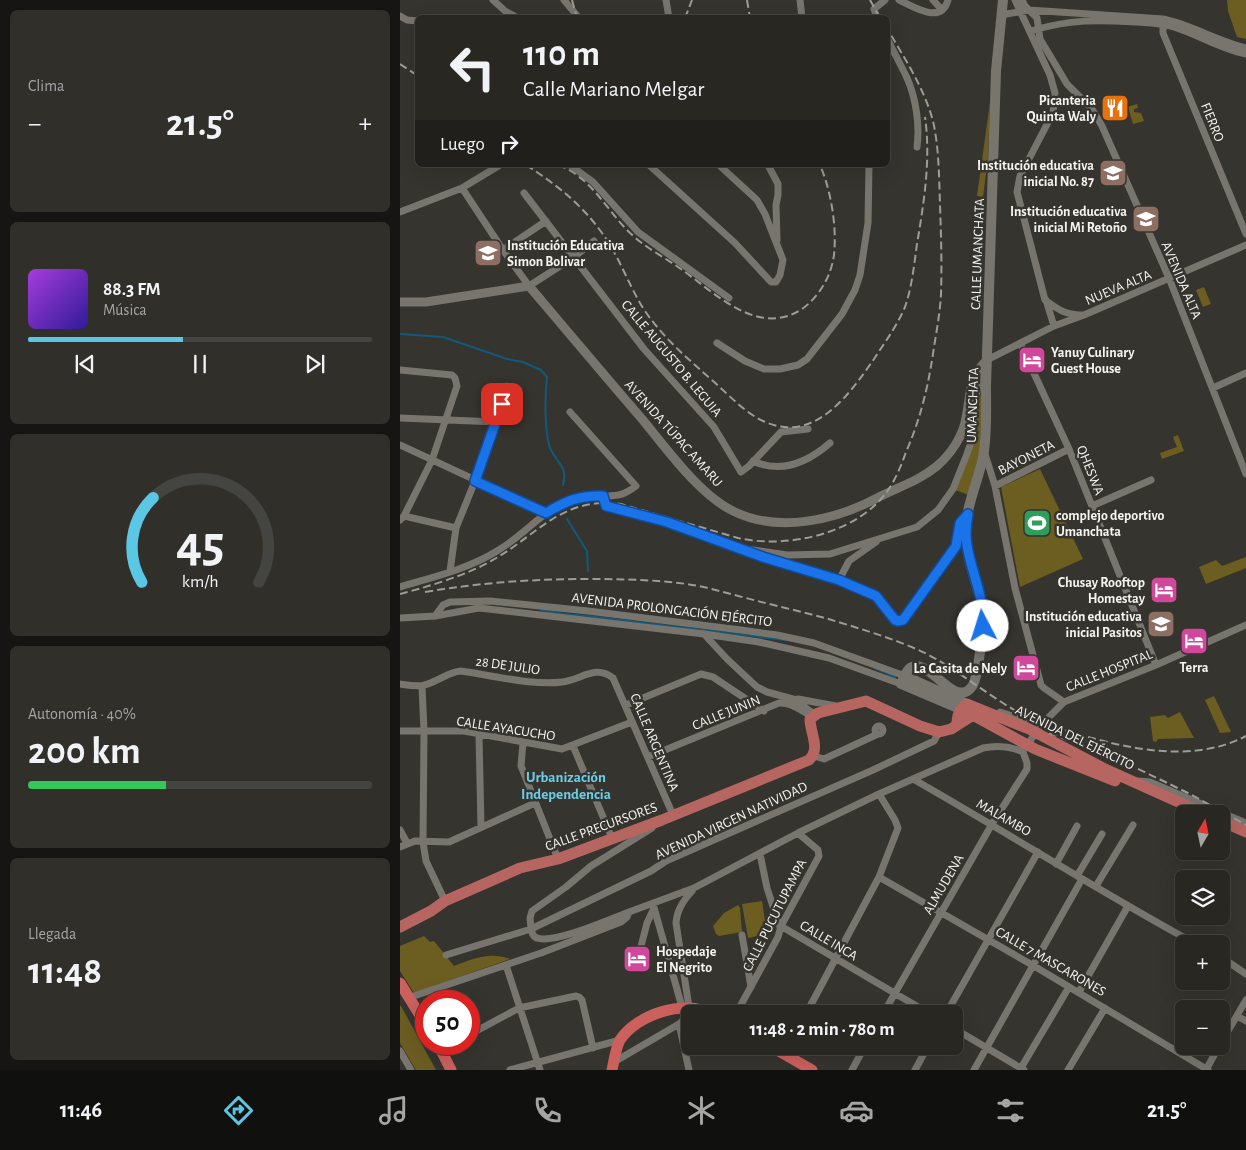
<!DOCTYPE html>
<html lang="es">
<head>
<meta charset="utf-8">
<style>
	:root { --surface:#282722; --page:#302f2a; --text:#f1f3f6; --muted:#a5a5a5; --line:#444440; --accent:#5ac8e5 }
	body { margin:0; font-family:"Alegreya Sans",sans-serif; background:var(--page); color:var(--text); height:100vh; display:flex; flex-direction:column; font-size:19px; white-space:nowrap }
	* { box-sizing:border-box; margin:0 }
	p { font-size:16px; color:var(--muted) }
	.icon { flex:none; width:28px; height:28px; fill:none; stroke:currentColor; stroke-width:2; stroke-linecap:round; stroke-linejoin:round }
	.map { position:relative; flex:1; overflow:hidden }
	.sheet { display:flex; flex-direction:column; gap:10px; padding:10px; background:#161513; width:400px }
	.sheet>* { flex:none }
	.guide { position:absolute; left:15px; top:15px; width:475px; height:152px; border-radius:8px; box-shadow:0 5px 20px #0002,0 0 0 1px var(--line); background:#282722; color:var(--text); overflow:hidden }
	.needle { width:32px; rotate:9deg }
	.tools { position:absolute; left:775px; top:805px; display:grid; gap:10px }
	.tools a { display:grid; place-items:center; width:55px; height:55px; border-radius:8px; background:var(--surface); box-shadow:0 5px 20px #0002,0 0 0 1px var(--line); font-size:25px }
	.speed { position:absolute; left:15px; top:990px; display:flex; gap:10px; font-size:25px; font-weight:700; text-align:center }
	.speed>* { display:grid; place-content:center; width:65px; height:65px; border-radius:50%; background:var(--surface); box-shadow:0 5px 20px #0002,0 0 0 1px var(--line); line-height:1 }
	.speed .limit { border:8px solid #d22; background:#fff; color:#111 }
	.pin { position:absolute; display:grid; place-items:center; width:42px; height:42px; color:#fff; margin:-21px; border-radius:10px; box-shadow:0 2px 8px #0006 }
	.me { position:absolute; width:55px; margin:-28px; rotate:355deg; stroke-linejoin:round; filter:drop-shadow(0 0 4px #0008) }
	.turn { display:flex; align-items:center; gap:18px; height:105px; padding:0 25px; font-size:22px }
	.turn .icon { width:65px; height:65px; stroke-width:2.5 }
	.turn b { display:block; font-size:35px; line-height:42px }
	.then { display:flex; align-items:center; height:48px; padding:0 25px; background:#0003; gap:10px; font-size:19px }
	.big { font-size:38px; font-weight:700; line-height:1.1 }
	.sheet .widget { flex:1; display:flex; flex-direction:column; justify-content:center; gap:8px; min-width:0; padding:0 18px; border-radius:8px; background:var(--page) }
	.sheet .dial { align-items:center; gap:0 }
	.dial svg { height:130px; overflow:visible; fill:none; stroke:var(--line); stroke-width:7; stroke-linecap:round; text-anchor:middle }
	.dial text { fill:var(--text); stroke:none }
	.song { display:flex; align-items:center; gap:15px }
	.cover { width:60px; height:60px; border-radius:8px; background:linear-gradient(135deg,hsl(280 70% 55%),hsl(250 70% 35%)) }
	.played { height:5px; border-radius:2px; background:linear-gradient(90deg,var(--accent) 45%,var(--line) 45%) }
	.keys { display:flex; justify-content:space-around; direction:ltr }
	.heat { display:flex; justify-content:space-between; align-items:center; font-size:28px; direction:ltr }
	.charge { height:8px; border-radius:4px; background:linear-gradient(90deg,#34c759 40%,var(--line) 0) }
	.trip { position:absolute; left:281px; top:1005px; width:282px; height:50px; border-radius:8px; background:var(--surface); box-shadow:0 5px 20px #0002,0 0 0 1px var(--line); font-weight:700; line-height:50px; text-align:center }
	.menu { display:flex; height:80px; justify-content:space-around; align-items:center; background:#10100e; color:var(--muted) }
	.menu .icon { width:35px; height:35px }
	.menu .on { color:var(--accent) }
	.menu b { font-size:22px; color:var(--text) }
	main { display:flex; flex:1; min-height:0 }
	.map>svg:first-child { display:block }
</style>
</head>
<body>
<main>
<section class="sheet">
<div class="widget"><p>Clima</p>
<div class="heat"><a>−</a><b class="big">21.5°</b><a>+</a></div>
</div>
<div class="widget">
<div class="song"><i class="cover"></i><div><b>88.3 FM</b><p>Música</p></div></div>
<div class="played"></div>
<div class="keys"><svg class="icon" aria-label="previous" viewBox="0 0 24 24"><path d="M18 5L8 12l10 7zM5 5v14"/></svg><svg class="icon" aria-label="pause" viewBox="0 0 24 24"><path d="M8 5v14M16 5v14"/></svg><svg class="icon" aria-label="next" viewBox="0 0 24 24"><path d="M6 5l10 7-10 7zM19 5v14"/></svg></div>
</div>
<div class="widget dial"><svg viewBox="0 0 100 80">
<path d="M14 69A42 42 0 1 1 86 69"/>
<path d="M14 69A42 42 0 0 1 21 17" stroke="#5ac8e5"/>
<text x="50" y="56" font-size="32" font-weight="700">45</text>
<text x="50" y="72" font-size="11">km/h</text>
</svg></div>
<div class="widget"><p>Autonomía · 40%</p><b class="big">200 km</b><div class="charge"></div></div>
<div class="widget"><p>Llegada</p><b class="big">11:48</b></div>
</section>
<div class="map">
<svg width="846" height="1070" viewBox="0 0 846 1070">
	<rect width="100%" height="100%" fill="#36342e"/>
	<path fill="#6c5d21" d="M827 0H846V39L837 37 828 11Z
		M590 102 588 158 583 197 577 196Z
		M737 104 738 108 734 109V112L741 113 744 121 733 124 728 107Z
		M804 287 811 304 803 307 796 290Z
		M580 394 582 401 580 449 569 495 555 490 572 445Z
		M778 435 784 451 762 459 760 453 777 447 773 437Z
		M640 469 683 559 620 587 601 487Z
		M846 557V568L806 584 799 567 816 560 822 566Z
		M814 696 831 732 820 733 805 700Z
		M780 712 794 738 758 739 756 742 753 741 750 717 765 715 768 718Z
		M362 901 367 934 348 938 342 904Z
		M338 905 340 908 342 932 319 936 316 934 313 926 324 913Z
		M24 936 30 942 34 941 54 966C71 959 91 951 110 959L14 993 0 971V946Z
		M0 1006H1L36 1070H16L0 1043Z"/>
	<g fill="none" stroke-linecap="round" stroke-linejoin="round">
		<path stroke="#125a7b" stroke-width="2" d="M0 334 43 337 107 359 123 362 141 370 147 377C145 394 144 435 151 450 158 464 168 467 163 485
			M167 519 187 551 188 571
			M141 610 165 614 188 616 385 640
			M475 668 495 677"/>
		<path stroke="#77756e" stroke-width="7" d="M93 0 105 11 118 18
			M164 0 179 18
			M266 0 269 18
			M400 0 402 18
			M499 0C514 7 541 25 548 0
			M533 0 542 10
			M615 0 650 75 655 93 653 113 620 176 617 192 645 300C660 311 666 315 684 315
			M622 0 625 6 637 18 640 39 667 84 692 109 702 126 769 278 846 474
			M601 15 629 10 763 19C792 25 817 41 846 48
			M0 16 7 20 18 21
			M477 18 474 9 485 0
			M763 19V33L846 234
			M634 30C673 19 697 20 737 22 749 23 762 23 774 27 799 35 821 49 846 54
			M488 40C494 53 501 65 507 78 516 98 520 126 517 147
			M100 165 62 188 103 250 129 286 174 257 194 241
			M170 165 193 182 238 232 329 298
			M249 165 335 243 371 282H376L380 275 383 260 365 214 357 200 319 165
			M368 165 378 184V195L376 205 377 240
			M124 193 244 349 314 427 341 472 349 466 381 432 408 429
			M0 212 62 188
			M103 250 146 221
			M646 300 654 326
			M317 343 345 361 364 369H380L398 365 407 359 442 314 455 290 460 275 468 223 469 165
			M620 343 669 449 756 665
			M587 360 654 326 684 315 846 245
			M0 370 52 375 55 378 57 386 32 460 4 516 0 520
			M813 388 846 373
			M170 412 236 486C224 495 219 496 203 496
			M0 418 97 422
			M0 445 146 513
			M585 454 595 486 615 588 641 685 644 688 664 702
			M353 461C381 474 408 462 430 443
			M595 486 669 449
			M692 506 751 480
			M4 516 56 528
			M354 553 439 580 474 595 495 620 498 621 503 620 556 547 560 523 567 514
			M50 571 56 528 75 481 97 422 107 386
			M439 580 449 561 476 542
			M0 587C33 577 68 569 97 551 136 528 152 493 203 496L206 505 267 522 339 548 387 555 430 554 517 527 538 510 553 489 567 454 572 439 579 372
			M35 616 43 605 50 602 90 601 188 611 341 630 377 635 414 643 505 676
			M0 618 35 616 79 608 304 634 359 642 429 658 501 684
			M304 634 327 659 357 687 367 692 393 699 413 713
			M0 684C7 685 17 687 24 685 38 682 47 672 61 671 90 675 134 686 162 682 181 680 195 664 213 678L273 815
			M22 686 24 731 23 842 26 861 45 901
			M398 699 436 706
			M226 705 301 674 313 677 364 711
			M600 712 640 725
			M475 730a4 4 0 1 1 8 0a4 4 0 1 1-8 0Z
			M0 731H64L162 749 232 722
			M79 734 81 827
			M123 743 121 766 158 859
			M173 746 212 838
			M626 747 640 726 664 702 756 665 846 625
			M414 756 424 759 478 734
			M248 757 379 703C391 702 401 711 412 716
			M513 779C608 833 700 892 796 944
			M738 781 750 782 846 823
			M0 830 7 843
			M0 847 15 841 49 842 135 803
			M360 854 367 888 379 925 530 1014
			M656 864 677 826
			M677 876 702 834
			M479 877 634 966 808 1070
			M696 886 733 825
			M253 904 282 1007
			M229 912C210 919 155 944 137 938 133 937 132 933 131 929L251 871 266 861 473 770 534 741 539 732
			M342 935 351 987
			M46 955 131 929 130 918 132 911 166 887 191 866 252 828
			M821 957 846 974
			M238 958 247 923 254 908
			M106 965 140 1070
			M679 992 728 906
			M8 998 141 953 221 922 227 917 229 912 294 888 398 833 479 794 583 748C597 745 610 746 623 752
			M289 1007 276 923C277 910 283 901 292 891
			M336 1014 378 937 381 926 419 856 418 850 398 833
			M406 1014 479 877 498 828 495 820 479 794
			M483 1014 592 824 627 769V763L623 752
			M546 1014 638 852
			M837 1016 846 1021
			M555 1029 624 1070
			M69 1035 119 1008 176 996 179 997 182 1000 193 1048
			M821 1043 846 1000
			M41 1049 53 1044
			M0 1051 11 1070
			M214 1062 279 1024
			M621 1068 669 987
			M110 1070 220 1040
			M289 1070 279 1024 290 1014
			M452 1070 465 1046
			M515 1070 528 1046
			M574 1070 682 879
			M668 1070 705 1008
			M806 1070 819 1046"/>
		<path stroke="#77756e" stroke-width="9" d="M0 302H26L129 286C167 331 204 375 242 419 267 449 300 496 335 512 379 533 436 520 477 498 498 487 519 481 537 466 551 454 563 436 566 418 571 394 568 378 587 360"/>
		<path stroke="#77756e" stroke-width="10" d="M505 676 567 704
			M560 709 501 684C503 679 506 671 510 668 529 655 556 713 573 685 578 676 583 629 584 616L583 608C577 584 566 558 566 533 565 505 580 479 584 451 587 430 586 408 586 386L596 71 603 0"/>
		<path stroke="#b76561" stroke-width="11" d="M567 712 635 749 715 781
			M557 725C557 715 559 710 567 704L629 729 705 769 805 814
			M821 821 846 832
			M0 927 31 911 45 901 120 868 158 859 262 820 409 760C421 749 410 733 410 719L418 713 466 701 520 726 539 732 551 729 573 715 576 708"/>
		<path stroke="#cc605d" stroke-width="11" d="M0 983 26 1025
			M38 1044 51 1070
			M370 1046 412 1070
			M212 1070C214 1061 216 1047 220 1040 237 1014 285 999 311 1014"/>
		<path stroke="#9d9c97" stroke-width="2" stroke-dasharray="8 4" stroke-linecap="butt" d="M172 0 177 18
			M347 0 350 18
			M470 0 480 18
			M285 18 292 0
			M0 64 18 76
			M126 165C154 183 179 202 199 229 218 253 227 282 243 308 262 337 287 358 313 381 329 395 344 412 363 421 414 445 449 395 474 359 485 342 497 326 505 307 512 287 514 265 517 244 524 202 531 159 525 117
			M158 165C191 177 205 208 229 232 244 247 264 257 281 269 315 293 358 338 402 309 420 296 431 276 434 255 437 227 431 190 420 165
			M25 592C78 583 122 580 175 579 213 579 250 579 287 584 307 587 326 593 346 598 372 605 399 611 425 618 458 628 496 639 527 654 561 672 591 698 625 716 642 725 660 729 678 734 732 750 794 763 846 736
			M0 594C27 587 67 575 91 561 137 536 161 496 221 504L338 538C387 549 455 534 486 493 495 481 501 466 506 452 521 418 529 383 534 347 537 329 540 312 541 294 542 264 541 234 540 204 539 176 539 148 533 121 524 88 505 59 488 30
			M649 733 724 762 790 794 846 825"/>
	</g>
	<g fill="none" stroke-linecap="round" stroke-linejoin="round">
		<defs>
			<path id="route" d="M102 404 75 481 146 513C166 501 179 495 203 496L206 506 267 522 363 557 439 580 476 596 495 620 498 621 503 620 556 546 560 523 568 514C566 525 565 534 567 545 571 572 585 598 583 626"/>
		</defs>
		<use href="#route" stroke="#114b97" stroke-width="12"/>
		<use href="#route" stroke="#1a73e8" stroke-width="9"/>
	</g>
	<defs>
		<symbol id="restaurant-square" viewBox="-11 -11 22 22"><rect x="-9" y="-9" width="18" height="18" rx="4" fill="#e8710a" stroke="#36342e"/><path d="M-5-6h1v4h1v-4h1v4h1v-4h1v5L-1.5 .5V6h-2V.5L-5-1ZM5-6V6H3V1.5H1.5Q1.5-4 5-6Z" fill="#fff"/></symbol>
		<symbol id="school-square" viewBox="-11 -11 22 22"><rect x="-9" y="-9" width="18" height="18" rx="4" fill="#8d6e63" stroke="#36342e"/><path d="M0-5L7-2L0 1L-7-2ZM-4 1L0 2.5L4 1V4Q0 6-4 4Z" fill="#fff"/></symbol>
		<symbol id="hotel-square" viewBox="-11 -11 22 22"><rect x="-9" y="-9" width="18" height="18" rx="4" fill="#d1479c" stroke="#36342e"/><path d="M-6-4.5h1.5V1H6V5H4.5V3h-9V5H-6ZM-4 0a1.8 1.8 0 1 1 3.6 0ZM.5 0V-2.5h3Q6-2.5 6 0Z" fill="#fff"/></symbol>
		<symbol id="stadium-square" viewBox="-11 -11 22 22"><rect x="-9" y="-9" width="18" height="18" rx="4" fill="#2e9e5b" stroke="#36342e"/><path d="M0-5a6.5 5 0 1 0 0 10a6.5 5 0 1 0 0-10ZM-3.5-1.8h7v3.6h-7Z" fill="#fff"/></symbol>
	</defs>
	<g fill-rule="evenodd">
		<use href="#restaurant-square" x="699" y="92" width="32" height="32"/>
		<use href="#school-square" x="697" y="157" width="32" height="32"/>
		<use href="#school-square" x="730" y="203" width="32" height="32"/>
		<use href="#school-square" x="72" y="237" width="32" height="32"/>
		<use href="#hotel-square" x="616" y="344" width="32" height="32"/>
		<use href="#stadium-square" x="621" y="507" width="32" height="32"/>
		<use href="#hotel-square" x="748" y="574" width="32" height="32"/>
		<use href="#school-square" x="745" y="608" width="32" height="32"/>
		<use href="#hotel-square" x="778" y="625" width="32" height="32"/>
		<use href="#hotel-square" x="610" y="652" width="32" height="32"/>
		<use href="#hotel-square" x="221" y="943" width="32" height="32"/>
	</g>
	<g text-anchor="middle" stroke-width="5" stroke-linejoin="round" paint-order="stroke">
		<g font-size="14" font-weight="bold" fill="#f5f4f0" stroke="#36342e" text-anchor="end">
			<text x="696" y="105">Picanteria<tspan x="696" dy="16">Quinta Waly</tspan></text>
			<text x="694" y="170">Institución educativa<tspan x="694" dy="16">inicial No. 87</tspan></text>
			<text x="727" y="216">Institución educativa<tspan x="727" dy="16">inicial Mi Retoño</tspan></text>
			<text x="107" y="250" text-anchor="start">Institución Educativa<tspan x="107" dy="16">Simon Bolivar</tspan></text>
			<text x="651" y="357" text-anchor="start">Yanuy Culinary<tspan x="651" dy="16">Guest House</tspan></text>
			<text x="656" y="520" text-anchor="start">complejo deportivo<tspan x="656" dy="16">Umanchata</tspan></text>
			<text x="745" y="587">Chusay Rooftop<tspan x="745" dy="16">Homestay</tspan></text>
			<text x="742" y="621">Institución educativa<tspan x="742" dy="16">inicial Pasitos</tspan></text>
			<text x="794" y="672" text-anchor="middle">Terra</text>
			<text x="607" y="673">La Casita de Nely</text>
			<text x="256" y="956" text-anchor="start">Hospedaje<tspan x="256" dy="16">El Negrito</tspan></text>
		</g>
		<g font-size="14" fill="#f5f4f0" stroke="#36342e">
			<text transform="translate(813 122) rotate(68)" y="5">FIERRO</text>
			<text transform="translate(577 254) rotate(-88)" y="5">CALLE UMANCHATA</text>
			<text transform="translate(782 280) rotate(67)" y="5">AVENIDA ALTA</text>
			<text transform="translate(718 287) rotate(-23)" y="5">NUEVA ALTA</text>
			<text transform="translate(272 358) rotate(50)" y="5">CALLE AUGUSTO B. LEGUIA</text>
			<text transform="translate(572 405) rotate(-88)" y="5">UMANCHATA</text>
			<text transform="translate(274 433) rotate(48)" y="5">AVENIDA TÚPAC AMARU</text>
			<text transform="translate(626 457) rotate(-27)" y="5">BAYONETA</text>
			<text transform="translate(691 470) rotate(68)" y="5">QHESWA</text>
			<text transform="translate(272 609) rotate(7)" y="5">AVENIDA PROLONGACIÓN EJÉRCITO</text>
			<text transform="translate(108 665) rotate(8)" y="5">28 DE JULIO</text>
			<text transform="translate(709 670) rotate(-22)" y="5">CALLE HOSPITAL</text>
			<text transform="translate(326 712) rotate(-22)" y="5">CALLE JUNIN</text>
			<text transform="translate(106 728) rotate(9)" y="5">CALLE AYACUCHO</text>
			<text transform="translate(675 737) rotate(26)" y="5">AVENIDA DEL EJÉRCITO</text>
			<text transform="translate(255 742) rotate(67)" y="5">CALLE ARGENTINA</text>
			<text transform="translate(604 817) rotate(30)" y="5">MALAMBO</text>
			<text transform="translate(331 820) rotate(-25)" y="5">AVENIDA VIRGEN NATIVIDAD</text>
			<text transform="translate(201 826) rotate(-20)" y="5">CALLE PRECURSORES</text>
			<text transform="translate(543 884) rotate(-60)" y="5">ALMUDENA</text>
			<text transform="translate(374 915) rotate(-63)" y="5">CALLE PUCUTUPAMPA</text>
			<text transform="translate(429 940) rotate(31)" y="5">CALLE INCA</text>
			<text transform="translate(651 961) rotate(30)" y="5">CALLE 7 MASCARONES</text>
		</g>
		<g font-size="15" font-weight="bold" fill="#6bcee9" stroke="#36342e">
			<text x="166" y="782">Urbanización<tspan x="166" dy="17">Independencia</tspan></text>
		</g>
	</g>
</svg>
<div class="tools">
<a><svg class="needle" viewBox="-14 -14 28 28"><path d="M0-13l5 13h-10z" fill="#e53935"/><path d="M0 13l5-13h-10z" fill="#a5a5a5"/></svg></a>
<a><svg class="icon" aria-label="layers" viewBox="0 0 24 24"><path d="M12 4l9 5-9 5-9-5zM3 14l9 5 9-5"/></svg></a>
<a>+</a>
<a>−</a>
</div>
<div class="speed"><div class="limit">50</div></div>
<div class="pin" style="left:102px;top:404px;background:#d93025"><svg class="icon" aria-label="arrive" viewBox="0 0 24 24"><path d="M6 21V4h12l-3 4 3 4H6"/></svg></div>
<svg class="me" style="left:583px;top:626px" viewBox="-20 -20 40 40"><circle r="19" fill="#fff"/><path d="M0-13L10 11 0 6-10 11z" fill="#1a73e8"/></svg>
<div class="trip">11:48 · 2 min · 780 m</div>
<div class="guide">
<div class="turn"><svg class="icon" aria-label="left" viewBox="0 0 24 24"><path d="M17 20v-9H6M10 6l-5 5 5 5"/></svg><div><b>110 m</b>Calle Mariano Melgar</div></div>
<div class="then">Luego<svg class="icon" aria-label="right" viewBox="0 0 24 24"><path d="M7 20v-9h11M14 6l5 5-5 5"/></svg></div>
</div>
</div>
</main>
<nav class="menu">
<b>11:46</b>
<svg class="icon on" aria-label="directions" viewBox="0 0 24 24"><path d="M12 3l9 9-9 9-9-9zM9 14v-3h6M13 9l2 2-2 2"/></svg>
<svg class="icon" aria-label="music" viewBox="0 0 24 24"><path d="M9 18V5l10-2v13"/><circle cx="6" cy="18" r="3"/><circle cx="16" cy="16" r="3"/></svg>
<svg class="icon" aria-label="phone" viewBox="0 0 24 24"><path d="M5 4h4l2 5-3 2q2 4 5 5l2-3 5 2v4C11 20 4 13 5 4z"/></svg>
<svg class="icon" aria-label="climate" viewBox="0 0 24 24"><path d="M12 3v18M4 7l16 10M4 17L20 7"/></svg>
<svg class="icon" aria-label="car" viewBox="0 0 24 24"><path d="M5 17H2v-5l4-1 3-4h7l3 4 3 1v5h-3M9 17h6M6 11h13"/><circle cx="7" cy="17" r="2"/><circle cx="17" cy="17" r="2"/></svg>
<svg class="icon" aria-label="filters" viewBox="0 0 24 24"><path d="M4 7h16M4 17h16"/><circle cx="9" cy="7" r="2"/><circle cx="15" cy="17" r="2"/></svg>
<b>21.5°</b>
</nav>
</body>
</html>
